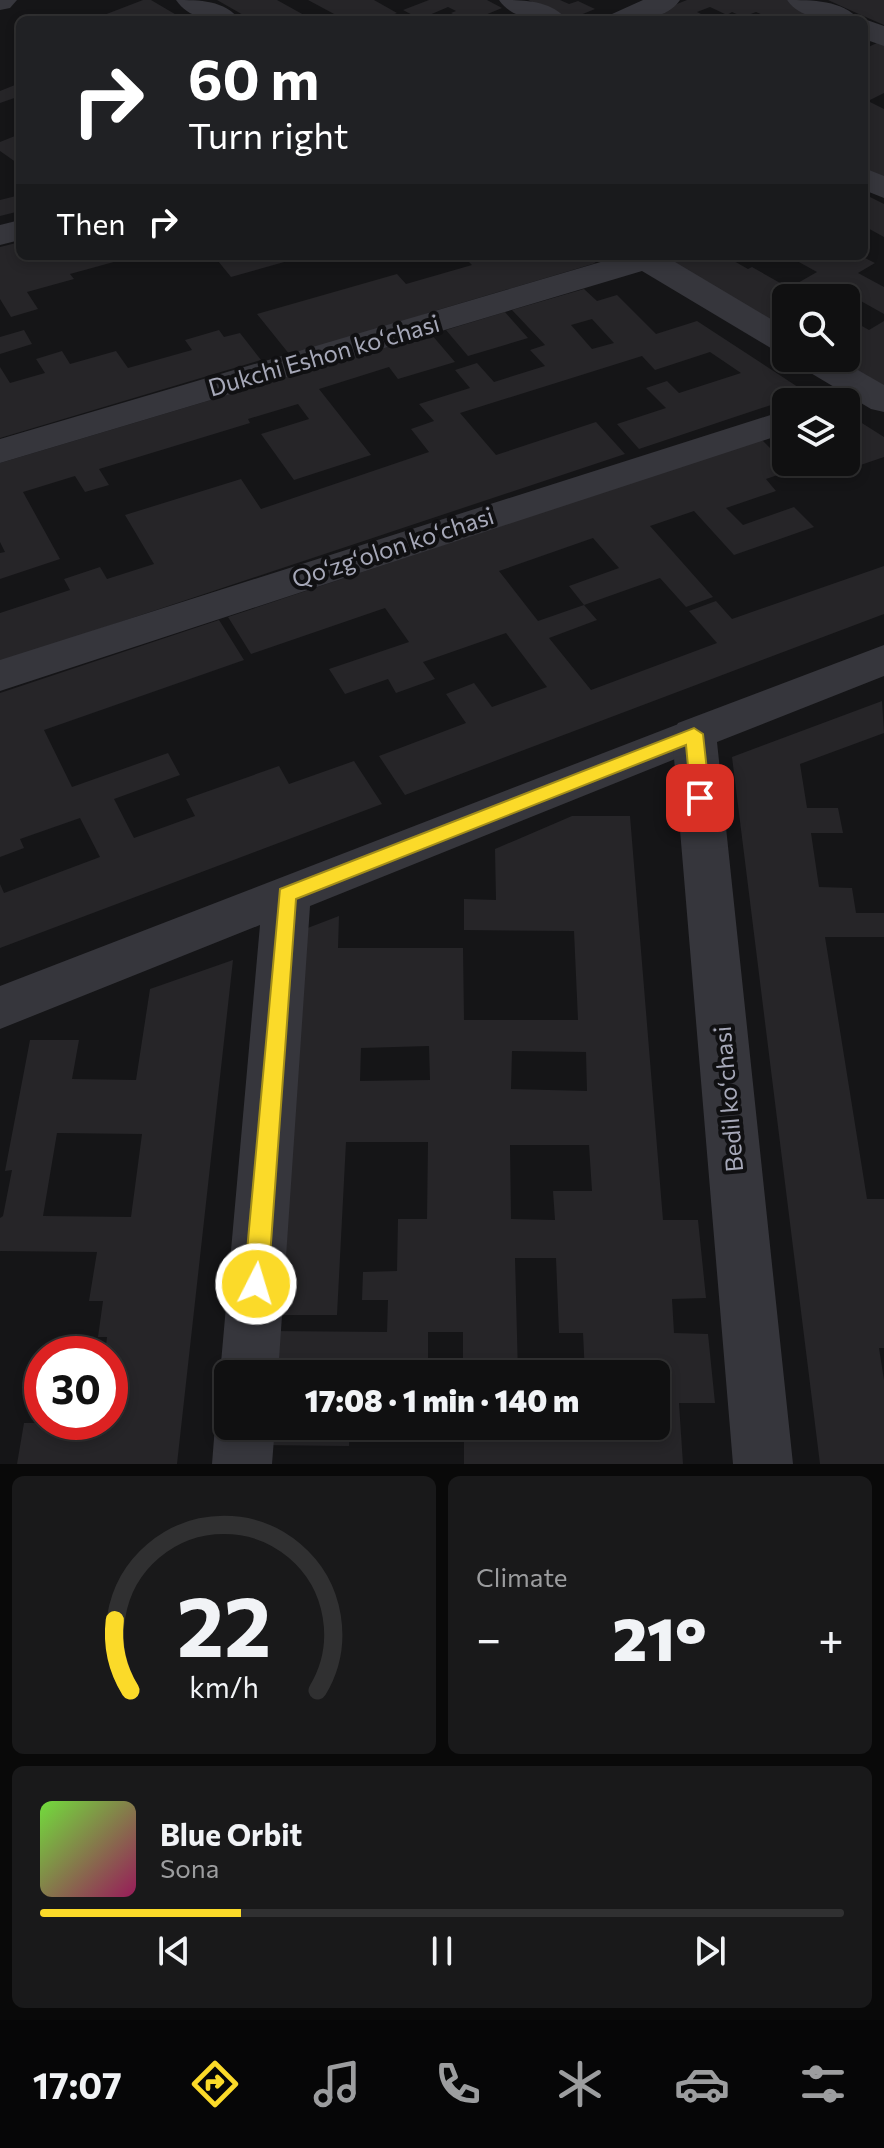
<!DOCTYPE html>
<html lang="en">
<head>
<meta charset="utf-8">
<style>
	:root { --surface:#101011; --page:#19191a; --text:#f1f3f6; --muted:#9c9d9f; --line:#303031; --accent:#fbda29 }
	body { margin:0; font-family:Commissioner,sans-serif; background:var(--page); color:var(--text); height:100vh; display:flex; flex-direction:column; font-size:30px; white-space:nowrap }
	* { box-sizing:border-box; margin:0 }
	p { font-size:26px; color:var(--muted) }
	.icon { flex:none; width:44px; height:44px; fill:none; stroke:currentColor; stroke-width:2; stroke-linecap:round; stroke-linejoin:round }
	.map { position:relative; height:1464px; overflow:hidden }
	.drawer { display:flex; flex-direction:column; gap:12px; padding:12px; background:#090909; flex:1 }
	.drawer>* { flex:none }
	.top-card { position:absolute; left:16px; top:16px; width:852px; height:244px; border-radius:12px; box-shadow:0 4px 12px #0003,0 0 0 2px var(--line); background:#202124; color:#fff; overflow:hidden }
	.fabs { position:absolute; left:772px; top:284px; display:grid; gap:16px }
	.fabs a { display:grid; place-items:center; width:88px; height:88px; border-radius:12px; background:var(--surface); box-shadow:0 4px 12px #0003,0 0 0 2px var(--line); font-size:40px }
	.speed { position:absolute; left:24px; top:1336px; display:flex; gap:16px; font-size:40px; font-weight:700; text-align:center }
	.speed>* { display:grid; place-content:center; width:104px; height:104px; border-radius:50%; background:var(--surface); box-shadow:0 4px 12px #0003,0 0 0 2px var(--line); line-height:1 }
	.speed .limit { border:12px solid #d22; background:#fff; color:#111 }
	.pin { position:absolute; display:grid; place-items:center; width:68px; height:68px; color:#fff; margin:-34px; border-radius:16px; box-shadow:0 4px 12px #0006 }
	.me { position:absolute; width:88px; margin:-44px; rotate:5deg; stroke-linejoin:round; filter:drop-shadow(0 0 6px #0008) }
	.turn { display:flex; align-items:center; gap:28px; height:168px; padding:0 40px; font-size:36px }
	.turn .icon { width:104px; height:104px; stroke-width:2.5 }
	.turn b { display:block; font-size:56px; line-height:68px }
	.then { display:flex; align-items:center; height:76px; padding:0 40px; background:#0003; gap:16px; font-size:30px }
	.big { font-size:60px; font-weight:800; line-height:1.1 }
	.drawer .widget { flex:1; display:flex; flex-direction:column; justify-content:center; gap:12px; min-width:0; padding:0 28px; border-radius:12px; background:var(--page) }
	.drawer .dial { align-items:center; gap:0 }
	.dial svg { height:208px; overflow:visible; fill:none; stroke:var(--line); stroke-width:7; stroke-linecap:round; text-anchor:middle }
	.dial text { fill:var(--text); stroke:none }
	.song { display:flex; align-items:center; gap:24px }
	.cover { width:96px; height:96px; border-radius:12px; background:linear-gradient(135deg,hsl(100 70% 55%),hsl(330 70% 35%)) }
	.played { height:8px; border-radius:4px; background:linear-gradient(90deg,var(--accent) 25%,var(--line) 25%) }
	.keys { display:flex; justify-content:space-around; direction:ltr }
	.heat { display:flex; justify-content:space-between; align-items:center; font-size:44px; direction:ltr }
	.drawer .tiles { flex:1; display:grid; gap:12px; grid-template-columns:1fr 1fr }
	.widget:last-child { grid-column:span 2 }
	.trip { position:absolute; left:214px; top:1360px; width:456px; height:80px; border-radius:12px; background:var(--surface); box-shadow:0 4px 12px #0003,0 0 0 2px var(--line); font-weight:800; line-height:80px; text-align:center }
	.tab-bar { display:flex; height:128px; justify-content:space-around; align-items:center; background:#060607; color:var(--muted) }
	.tab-bar .icon { width:56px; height:56px }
	.tab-bar .current { color:var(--accent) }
	.tab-bar b { font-size:36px; color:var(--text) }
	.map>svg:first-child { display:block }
</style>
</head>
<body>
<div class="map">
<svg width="884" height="1464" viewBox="0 0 884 1464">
	<rect width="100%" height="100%" fill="#151517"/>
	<path fill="#262528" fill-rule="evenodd" d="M143 0H151L185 20H91Z
		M217 0H277L313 20H252Z
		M308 0H374L397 13 385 18 389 20H325L336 15Z
		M429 0H487L502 8 473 20H465L451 13 456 11 448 7 420 19 403 10Z
		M528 0H560L569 4 578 1 595 9 568 20Z
		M687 0H787L831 20H774L756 12 743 17 732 12 727 15 710 7 697 12 713 20H637Z
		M828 0H884V25L852 11Z
		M879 42 884 44V93L868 101 884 109V182L864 172V49Z
		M20 83V96L0 103V91Z
		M20 134V165L0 151V142Z
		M864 194 884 204V237L864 226Z
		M20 195V211L0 216V200Z
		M20 242V256L132 257 70 274 74 279 27 292 38 309 11 317 0 299V247Z
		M214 256H302V257L231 277Z
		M463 256H585L596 263 431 312 294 360 257 314 397 274 406 284 472 265Z
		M662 256H725L748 269 752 267 789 288 817 272 788 256H861L875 263 858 273 884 287V314L834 286 813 298H786V329Z
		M584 289 597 301 617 295 656 334 697 321 807 393 639 449 617 424 666 408 646 388 667 381 679 393 741 373 710 352 655 370 642 356 460 413 496 455 596 422 625 454 0 662V613L70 590 64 579 100 567 107 579 154 564 125 515 241 479 261 509 429 452 411 429 434 421 419 404 470 388 455 370 477 363 494 382 545 366 530 350 545 345 512 310ZM592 319 614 343 592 349 571 325Z
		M505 312 528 338 468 356 446 330Z
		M846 317 869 330 884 321V386L836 358H846Z
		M24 330 32 344 0 354V337Z
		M219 330 224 337 240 333 261 360 0 438V367L10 383 45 373 36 359 62 351 70 364 116 351 128 368 192 350 185 340Z
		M431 334 455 362 398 379 389 367 319 389 371 455 294 480 261 434 309 419 298 404 248 419 250 423 99 469 109 485 85 492 75 476 23 492 60 559 0 579V553L5 552 0 542V463Z
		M846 413 884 437V457L843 471 834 462H846Z
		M761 439 792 470 766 479 776 491 726 508 743 525 794 507 814 527 734 555 694 511 650 526 713 597 686 607 660 578 584 605 569 586 619 568 593 538 499 571 538 621 584 605 597 620 549 638 591 690 717 643 689 611 716 601 732 619 884 566V614L405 795 379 756 466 723 446 694 474 683 492 707 547 687 506 633 423 662 435 679 396 693 388 679 345 694 329 669 409 642 385 608 251 654 228 617Z
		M219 620 244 660 44 730 72 787 168 753 180 775 114 799 134 838 195 816 186 799 279 766 289 784 354 761 382 804 0 948V884L4 893 100 857 80 818 20 839 24 848 0 857V693Z
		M882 701 884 733 800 764 807 808H838L843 833H811L819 887 852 888 856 913H884V937H825L867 1199H884V1348H879L884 1380V1464H820L732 757Z
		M572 816H630L663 1220H698L706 1298 672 1299 674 1333 708 1334 715 1403H679L683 1464H464V1426H656V1374H585L583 1333H559L556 1258H515L518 1374H463V1332H428V1364H353L352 1374H266L269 1331 387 1332 388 1300H362L363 1272 397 1271 398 1219H427L428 1142H346L337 1315H274L292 934 339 916 338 948H463L464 1020H578L574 931 464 930V899L496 900 495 849ZM429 1046 430 1080 360 1081 361 1048ZM512 1051 586 1052 587 1091 511 1089ZM510 1145H589L592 1191H553L555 1220 511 1219Z
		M233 960 177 1464H17L24 1423 110 1422V1354H105L107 1337H98L103 1301H89L97 1252 0 1251V1218L3 1216 12 1170 5 1171 30 1040H79L72 1079 136 1080 150 989ZM57 1133 142 1134 131 1217 43 1216Z
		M262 1426H350L349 1446 260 1445Z"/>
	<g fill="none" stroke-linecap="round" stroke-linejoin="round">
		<path fill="#36363c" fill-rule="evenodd" d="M0 0H17L10 8 0 10Z
			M176 0C199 0 225 0 240 20 217 20 191 22 176 0Z
			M499 0C522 0 552 0 567 20 544 20 514 22 499 0Z
			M643 0H680C665 22 631 20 608 20L612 14Z
			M787 0C811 0 844 0 859 20 836 20 802 22 787 0Z
			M864 19 884 26V46L864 39Z
			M864 168 884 176V198L864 190Z
			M20 220V240L0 245V225Z
			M621 256H665L786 328V354L774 350 642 271 0 463V439Z
			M794 358H837L884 385V412L871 409 799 366Z
			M786 410V433L0 691V660Z
			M694 718 710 723 716 734 710 745 310 906 278 1374H228V1393L220 1374 260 925 0 1029V986Z
			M228 1404V1426H275L272 1464H212L215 1426 224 1405Z"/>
		<path fill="#36363c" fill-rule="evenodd" d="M884 645V676L717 742 793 1464H733L672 734 678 723Z"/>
	</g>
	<path fill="#fbda29" stroke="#a38e1b" stroke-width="2" d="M694 728 703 734 710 798 707 803H694L691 798 686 745 296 899 268 1284 264 1292 256 1295 248 1292 244 1284 280 889Z"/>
	<g text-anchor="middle" stroke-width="8" stroke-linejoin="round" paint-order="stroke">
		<g font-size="24" fill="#a6a8b8" stroke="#101012">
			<text transform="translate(324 356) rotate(-16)" y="8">Dukchi Eshon koʻchasi</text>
			<text transform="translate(393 548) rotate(-18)" y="8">Qoʻzgʻolon koʻchasi</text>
			<text transform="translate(729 1099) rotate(-95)" y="8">Bedil koʻchasi</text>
		</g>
	</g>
</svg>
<div class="fabs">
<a><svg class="icon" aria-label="search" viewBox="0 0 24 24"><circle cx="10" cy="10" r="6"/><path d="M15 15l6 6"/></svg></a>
<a><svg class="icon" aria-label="layers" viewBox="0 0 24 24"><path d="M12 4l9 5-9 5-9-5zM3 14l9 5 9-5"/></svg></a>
</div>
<div class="speed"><div class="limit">30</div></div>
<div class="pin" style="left:700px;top:798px;background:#d93025"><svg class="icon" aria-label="arrive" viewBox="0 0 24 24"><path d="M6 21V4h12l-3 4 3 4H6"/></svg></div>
<svg class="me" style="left:256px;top:1284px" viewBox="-20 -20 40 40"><circle r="17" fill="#fbda29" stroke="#fff" stroke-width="3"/><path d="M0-11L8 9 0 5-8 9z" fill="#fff"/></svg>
<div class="trip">17:08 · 1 min · 140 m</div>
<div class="top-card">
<div class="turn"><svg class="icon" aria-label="right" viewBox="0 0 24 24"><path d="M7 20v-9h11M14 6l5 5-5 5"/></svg><div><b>60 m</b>Turn right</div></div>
<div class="then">Then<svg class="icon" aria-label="right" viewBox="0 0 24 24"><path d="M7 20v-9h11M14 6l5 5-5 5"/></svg></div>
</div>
</div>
<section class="drawer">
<div class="tiles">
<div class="widget dial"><svg viewBox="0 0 100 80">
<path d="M14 69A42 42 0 1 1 86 69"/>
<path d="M14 69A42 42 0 0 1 8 42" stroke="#fbda29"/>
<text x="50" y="56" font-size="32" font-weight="700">22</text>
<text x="50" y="72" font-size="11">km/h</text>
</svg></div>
<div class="widget"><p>Climate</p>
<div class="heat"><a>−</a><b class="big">21°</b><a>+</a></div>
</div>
<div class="widget">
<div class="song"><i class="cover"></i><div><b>Blue Orbit</b><p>Sona</p></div></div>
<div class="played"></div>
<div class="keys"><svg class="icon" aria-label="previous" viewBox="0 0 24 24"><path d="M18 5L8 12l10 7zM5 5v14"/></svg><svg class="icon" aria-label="pause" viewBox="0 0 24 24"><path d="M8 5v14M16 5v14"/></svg><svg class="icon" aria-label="next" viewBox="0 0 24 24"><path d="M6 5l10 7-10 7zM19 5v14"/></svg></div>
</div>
</div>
</section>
<nav class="tab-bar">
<b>17:07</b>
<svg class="icon current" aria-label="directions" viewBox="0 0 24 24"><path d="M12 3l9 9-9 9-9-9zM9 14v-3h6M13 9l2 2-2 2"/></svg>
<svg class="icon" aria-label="music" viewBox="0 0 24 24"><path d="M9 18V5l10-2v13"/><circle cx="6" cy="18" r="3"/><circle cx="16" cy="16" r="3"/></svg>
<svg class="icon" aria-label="phone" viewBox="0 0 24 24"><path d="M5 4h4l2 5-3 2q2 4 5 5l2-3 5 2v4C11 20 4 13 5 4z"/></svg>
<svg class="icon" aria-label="climate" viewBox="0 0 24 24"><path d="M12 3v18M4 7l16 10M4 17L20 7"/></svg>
<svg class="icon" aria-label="car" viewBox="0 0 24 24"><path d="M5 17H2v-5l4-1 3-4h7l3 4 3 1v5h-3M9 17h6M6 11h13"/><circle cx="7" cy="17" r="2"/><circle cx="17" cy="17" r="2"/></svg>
<svg class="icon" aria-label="filters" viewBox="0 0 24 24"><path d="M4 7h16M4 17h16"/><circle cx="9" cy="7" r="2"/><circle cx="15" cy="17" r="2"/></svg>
</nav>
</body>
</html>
